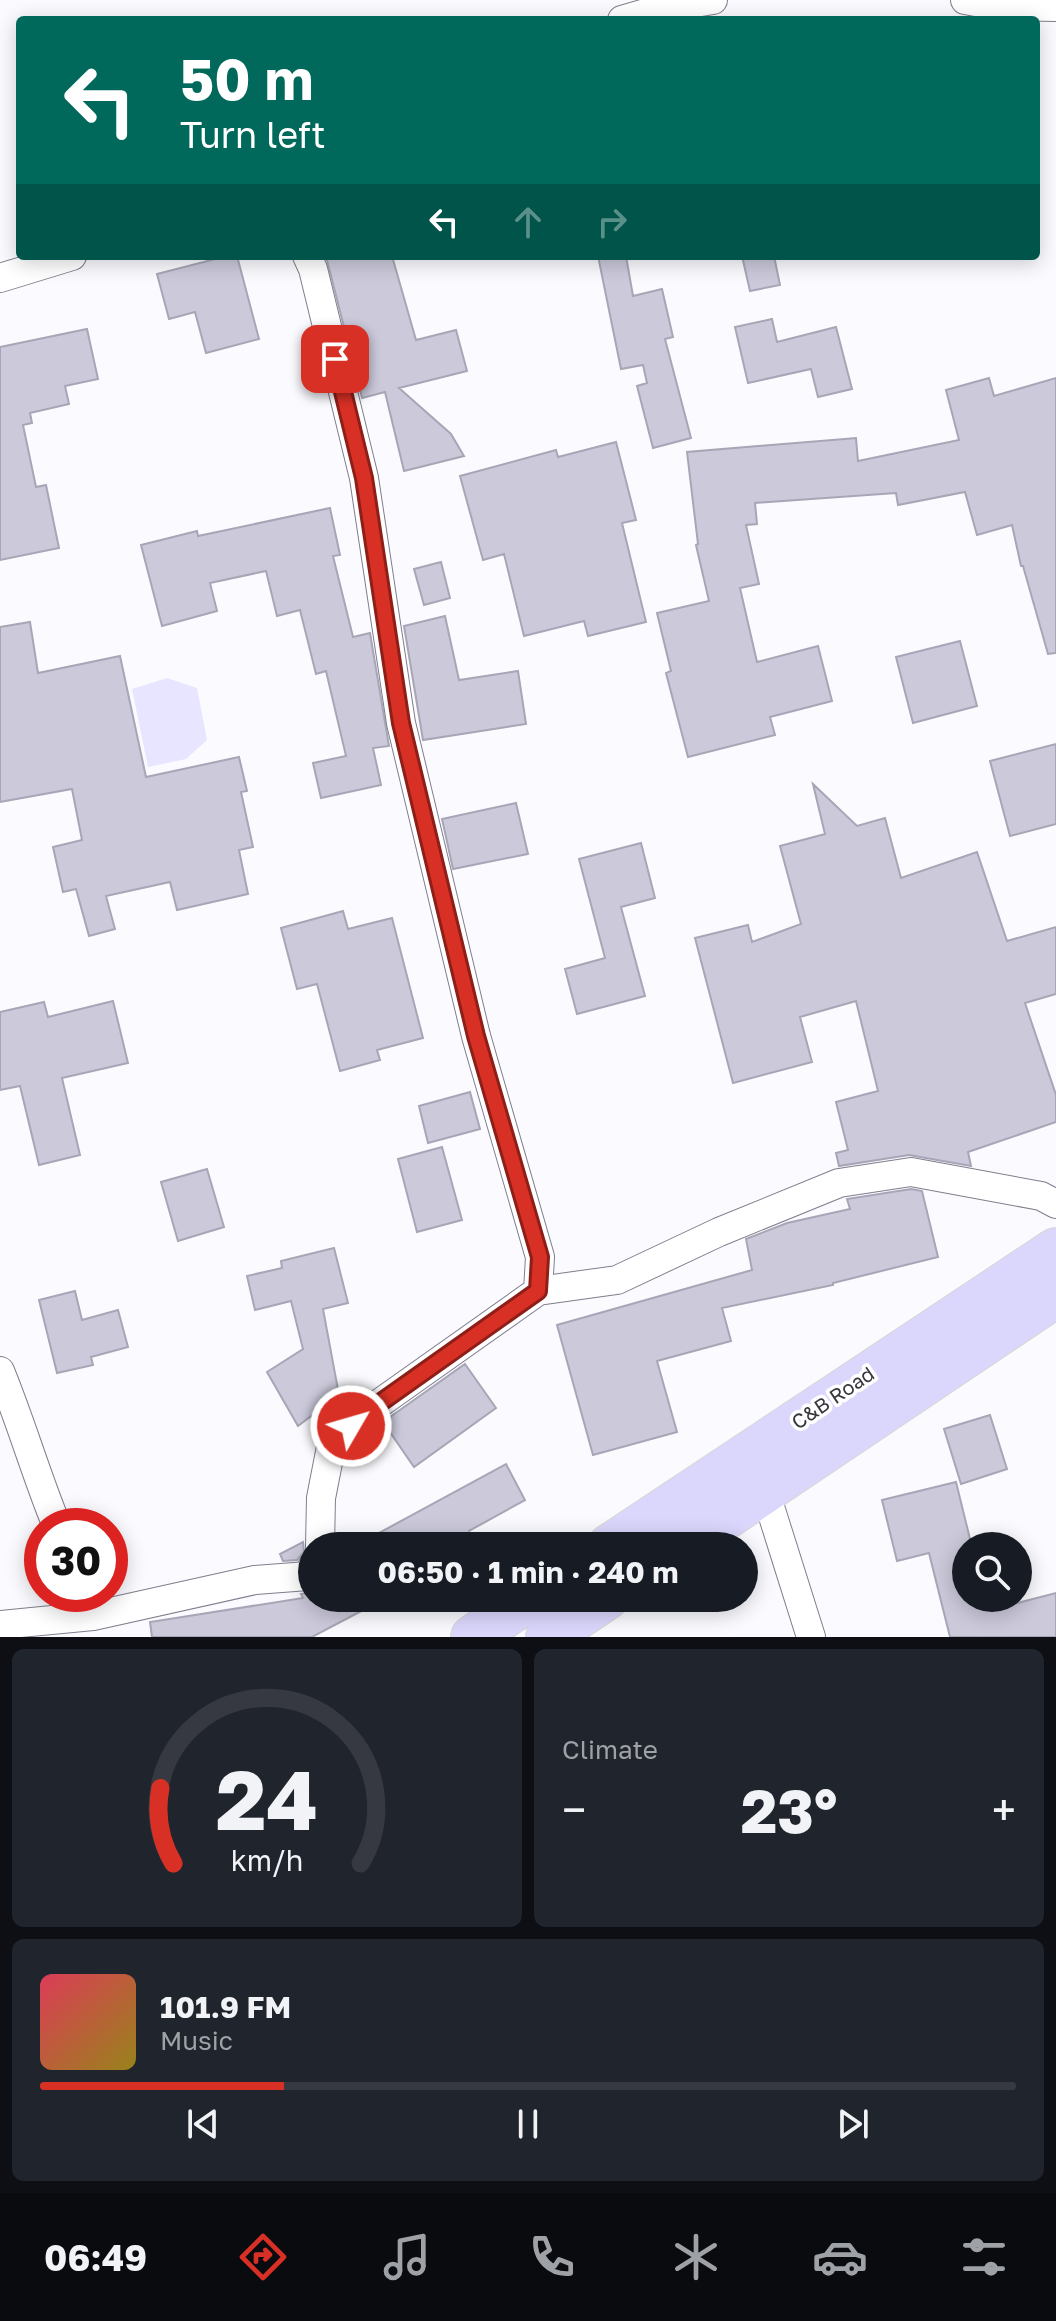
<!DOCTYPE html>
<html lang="en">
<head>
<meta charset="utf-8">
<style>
	:root { --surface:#171b24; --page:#20242c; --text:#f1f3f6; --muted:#9ea1a6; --line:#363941; --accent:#d93025 }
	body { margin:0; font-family:"Golos Text",sans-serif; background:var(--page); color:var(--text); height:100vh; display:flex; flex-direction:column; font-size:30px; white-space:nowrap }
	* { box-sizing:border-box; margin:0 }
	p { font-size:26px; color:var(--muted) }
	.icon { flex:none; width:44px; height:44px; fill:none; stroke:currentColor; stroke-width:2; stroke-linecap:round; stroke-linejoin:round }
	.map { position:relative; height:1637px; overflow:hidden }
	.panel { display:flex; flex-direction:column; gap:12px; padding:12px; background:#0d0f14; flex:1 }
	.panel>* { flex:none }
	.hud { position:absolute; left:16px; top:16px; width:1024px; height:244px; border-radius:8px; box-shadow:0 4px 20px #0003; background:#00695c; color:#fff; overflow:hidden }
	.controls { position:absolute; left:952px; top:1532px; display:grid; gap:16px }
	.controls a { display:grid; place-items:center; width:80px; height:80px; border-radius:50%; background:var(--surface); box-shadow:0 4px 20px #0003; font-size:40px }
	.speed { position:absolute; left:24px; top:1508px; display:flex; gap:16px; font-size:40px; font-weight:700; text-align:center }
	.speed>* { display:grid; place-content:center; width:104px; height:104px; border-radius:50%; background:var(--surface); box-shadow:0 4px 20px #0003; line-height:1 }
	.speed .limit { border:12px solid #d22; background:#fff; color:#111 }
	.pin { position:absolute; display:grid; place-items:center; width:68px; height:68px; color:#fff; margin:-34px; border-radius:16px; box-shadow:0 4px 12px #0006 }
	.me { position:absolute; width:88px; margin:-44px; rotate:52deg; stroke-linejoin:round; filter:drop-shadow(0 0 6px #0008) }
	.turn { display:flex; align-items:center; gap:28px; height:168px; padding:0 32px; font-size:36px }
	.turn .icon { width:104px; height:104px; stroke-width:2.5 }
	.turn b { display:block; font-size:56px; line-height:68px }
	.lanes { display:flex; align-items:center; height:76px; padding:0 32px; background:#0003; justify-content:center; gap:40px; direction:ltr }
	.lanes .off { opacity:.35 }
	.big { font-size:60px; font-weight:700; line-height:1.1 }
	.panel .card { flex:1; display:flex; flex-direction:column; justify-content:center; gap:12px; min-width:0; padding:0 28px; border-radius:12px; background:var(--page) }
	.panel .dial { align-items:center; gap:0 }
	.dial svg { height:208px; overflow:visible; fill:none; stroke:var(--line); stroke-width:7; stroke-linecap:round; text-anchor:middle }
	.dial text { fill:var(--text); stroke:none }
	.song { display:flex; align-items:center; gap:24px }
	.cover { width:96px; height:96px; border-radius:12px; background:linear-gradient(135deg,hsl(350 70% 55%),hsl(50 70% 35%)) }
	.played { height:8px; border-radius:4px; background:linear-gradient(90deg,var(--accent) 25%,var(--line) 25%) }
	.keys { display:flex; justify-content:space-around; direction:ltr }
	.heat { display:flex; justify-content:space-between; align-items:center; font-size:44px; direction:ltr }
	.panel .tiles { flex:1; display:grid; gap:12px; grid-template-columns:1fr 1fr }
	.card:last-child { grid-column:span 2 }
	.trip { position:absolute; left:298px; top:1532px; width:460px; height:80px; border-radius:40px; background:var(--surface); box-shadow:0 4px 20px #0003; font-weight:700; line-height:80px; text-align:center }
	.tab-bar { display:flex; height:128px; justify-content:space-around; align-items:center; background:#090b0e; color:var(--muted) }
	.tab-bar .icon { width:56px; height:56px }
	.tab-bar .on { color:var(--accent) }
	.tab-bar b { font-size:36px; color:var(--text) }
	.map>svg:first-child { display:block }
</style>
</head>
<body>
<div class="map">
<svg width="1056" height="1637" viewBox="0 0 1056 1637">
	<rect width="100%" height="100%" fill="#fbfbff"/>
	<path fill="#e7e5ff" d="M167 678 197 688 207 740 186 759 148 767 132 689Z"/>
	<path fill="#cbc9da" stroke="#a7a6b6" stroke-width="2" d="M227 256H237L259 339 206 353 195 312 169 319 157 274Z
		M326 256H392L416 340 456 330 467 371 399 388 451 434 464 456 404 471 385 392 362 398Z
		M598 256H626L633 296 662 289 673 337 665 339 691 438 653 448 637 386 647 383 643 365 621 369Z
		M742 256H774L780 285 750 291Z
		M772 319 777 342 836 327 852 389 818 397 811 369 748 383 735 327Z
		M87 329 98 379 65 386 69 404 30 413 32 423 23 425 36 487 46 485 59 548 0 560V347Z
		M989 378 994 396 1056 378V653L1048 654 1023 566H1021L1012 525 977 535 965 492 898 505 896 493 755 503 757 524 746 525 759 584 740 588 757 662 818 646 832 701 770 717 775 735 688 757 666 673 671 671 657 613 709 601 696 545 698 544 687 452 856 438 858 461 959 440 946 390Z
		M616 442 636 520 622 523 646 622 588 636 584 621 524 636 504 554 483 560 460 476 556 450 558 457Z
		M330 508 340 555 333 556 353 637 370 633 389 746 373 748 381 785 321 798 313 763 346 756 326 671 316 674 300 610 277 616 266 571 210 583 217 611 162 626 141 545 197 531 198 536Z
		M441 562 450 598 424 605 414 569Z
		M445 616 459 680 518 671 526 724 423 740 404 626Z
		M30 622 38 673 120 656 146 777 239 757 247 791 241 792 253 847 239 850 248 894 177 910 170 882 106 896 115 929 89 936 76 889 63 892 53 847 82 840 72 789 0 802V627Z
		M960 641 977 706 913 723 896 657Z
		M1056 744V824L1010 836 990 761Z
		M813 784 857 826 885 818 901 878 977 852 1007 941 1056 927V994L1025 1003 1056 1095V1122L968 1152 971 1166 909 1155 839 1166 836 1153 848 1150 836 1102 878 1091 856 1001 800 1017 812 1062 733 1083 695 938 748 925 752 942 801 924 780 846 825 834Z
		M516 803 528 854 453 869 442 819Z
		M641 843 655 898 621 907 645 996 577 1014 565 969 605 958 579 859Z
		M343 911 348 929 392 918 423 1038 377 1050 380 1060 340 1071 317 984 297 989 281 928Z
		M113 1001 128 1063 62 1078 80 1155 39 1165 20 1086 0 1090V1012L44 1002 48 1017Z
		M470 1092 480 1129 428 1143 419 1106Z
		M442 1147 462 1220 417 1232 398 1159Z
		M207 1169 224 1227 178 1241 161 1182Z
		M911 1189 922 1191 938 1257 833 1283V1285L722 1308 731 1341 657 1361 677 1432 593 1455 557 1325 752 1270 746 1239 787 1223 850 1209 847 1199Z
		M334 1248 348 1303 323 1309 339 1395 298 1426 267 1372 303 1349 291 1301 255 1310 247 1276 282 1268 281 1261Z
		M75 1291 82 1320 118 1310 128 1347 91 1357 93 1365 57 1373 39 1300Z
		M465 1364 496 1408 414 1467 383 1422Z
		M990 1415 1007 1469 961 1484 944 1429Z
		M506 1464 525 1500 469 1531 477 1546H355Z
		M956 1482 971 1543 966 1544V1598H1004L1006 1606 1056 1593V1637H950L929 1553 897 1561 882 1500Z
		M303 1542 304 1552 297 1560 283 1561 280 1554Z
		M312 1592V1598H386L312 1637H152L150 1622 303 1598 301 1594Z"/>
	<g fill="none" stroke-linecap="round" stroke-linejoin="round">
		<defs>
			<path id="minor" d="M965 0 997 6 1056 7
				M622 20 659 9 713 0
				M307 256 313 269 364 478 401 723 476 1036 540 1257 538 1291 370 1410 332 1442 321 1498 320 1546
				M0 278 72 256
				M538 1291 617 1280 719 1232 839 1183 911 1172 1041 1196 1056 1204
				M0 1371C21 1422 36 1475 57 1526
				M765 1491 811 1637
				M0 1625 93 1616 255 1580 308 1576 312 1567"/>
			<path id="trunk" d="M610 1546 1056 1250
				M683 1546 1056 1295
				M473 1637 531 1598
				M548 1637 606 1598"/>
		</defs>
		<use href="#minor" stroke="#7f7e8d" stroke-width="30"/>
		<use href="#trunk" stroke="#d7d7d8" stroke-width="46"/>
		<use href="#minor" stroke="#fff" stroke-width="28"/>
		<use href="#trunk" stroke="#dbd7fc" stroke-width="44"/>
	</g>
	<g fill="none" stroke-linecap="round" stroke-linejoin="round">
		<defs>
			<path id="route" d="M335 359 364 478 401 723 476 1036 540 1257 538 1291 370 1410 351 1426"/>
		</defs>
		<use href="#route" stroke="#8d1f18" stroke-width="20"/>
		<use href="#route" stroke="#d93025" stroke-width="14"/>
	</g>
	<g text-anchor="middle" stroke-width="7" stroke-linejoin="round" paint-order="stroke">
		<g font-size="20" fill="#38373e" stroke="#fff">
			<text transform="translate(833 1398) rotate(-34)" y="7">C&amp;B Road</text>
		</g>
	</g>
</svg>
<div class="controls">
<a><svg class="icon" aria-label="search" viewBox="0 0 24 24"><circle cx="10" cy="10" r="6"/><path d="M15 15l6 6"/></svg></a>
</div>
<div class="speed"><div class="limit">30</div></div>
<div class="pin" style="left:335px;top:359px;background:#d93025"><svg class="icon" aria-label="arrive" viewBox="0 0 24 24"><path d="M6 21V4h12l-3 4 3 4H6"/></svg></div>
<svg class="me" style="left:351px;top:1426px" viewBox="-20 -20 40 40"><circle r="17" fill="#d93025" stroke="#fff" stroke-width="3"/><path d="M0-11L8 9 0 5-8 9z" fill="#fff"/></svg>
<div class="trip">06:50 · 1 min · 240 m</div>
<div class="hud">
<div class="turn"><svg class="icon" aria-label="left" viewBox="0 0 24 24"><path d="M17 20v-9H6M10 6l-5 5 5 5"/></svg><div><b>50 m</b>Turn left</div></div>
<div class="lanes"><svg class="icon" aria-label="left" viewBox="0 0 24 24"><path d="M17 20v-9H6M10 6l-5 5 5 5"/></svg><svg class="icon off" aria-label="ahead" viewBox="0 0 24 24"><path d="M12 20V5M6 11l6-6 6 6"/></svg><svg class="icon off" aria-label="right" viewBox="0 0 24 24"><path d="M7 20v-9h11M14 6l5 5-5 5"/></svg></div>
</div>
</div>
<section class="panel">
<div class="tiles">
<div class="card dial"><svg viewBox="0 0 100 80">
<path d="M14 69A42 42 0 1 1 86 69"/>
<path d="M14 69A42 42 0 0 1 9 40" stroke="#d93025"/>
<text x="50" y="56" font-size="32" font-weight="700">24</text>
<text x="50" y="72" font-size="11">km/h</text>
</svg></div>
<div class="card"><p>Climate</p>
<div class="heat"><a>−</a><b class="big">23°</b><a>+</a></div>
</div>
<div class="card">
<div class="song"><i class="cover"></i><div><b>101.9 FM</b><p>Music</p></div></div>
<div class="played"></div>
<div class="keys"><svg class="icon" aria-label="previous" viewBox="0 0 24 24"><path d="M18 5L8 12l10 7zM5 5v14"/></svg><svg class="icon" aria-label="pause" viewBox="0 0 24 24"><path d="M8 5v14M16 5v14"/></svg><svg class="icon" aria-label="next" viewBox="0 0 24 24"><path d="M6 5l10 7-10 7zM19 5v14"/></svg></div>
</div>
</div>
</section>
<nav class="tab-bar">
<b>06:49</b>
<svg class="icon on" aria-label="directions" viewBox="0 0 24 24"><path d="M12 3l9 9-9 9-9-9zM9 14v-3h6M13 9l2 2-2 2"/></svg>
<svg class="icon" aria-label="music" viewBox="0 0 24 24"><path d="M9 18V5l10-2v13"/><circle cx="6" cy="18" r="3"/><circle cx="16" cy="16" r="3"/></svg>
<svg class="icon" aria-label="phone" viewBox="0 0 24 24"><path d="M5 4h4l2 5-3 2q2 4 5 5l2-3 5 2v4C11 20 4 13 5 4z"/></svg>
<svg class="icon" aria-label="climate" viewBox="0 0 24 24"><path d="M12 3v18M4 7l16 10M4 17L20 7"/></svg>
<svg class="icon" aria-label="car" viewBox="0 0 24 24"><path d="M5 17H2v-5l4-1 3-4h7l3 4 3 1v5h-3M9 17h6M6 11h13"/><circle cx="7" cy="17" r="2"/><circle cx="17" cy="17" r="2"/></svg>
<svg class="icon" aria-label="filters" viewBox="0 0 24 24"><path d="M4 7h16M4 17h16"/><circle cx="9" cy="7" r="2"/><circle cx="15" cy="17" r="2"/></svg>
</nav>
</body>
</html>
